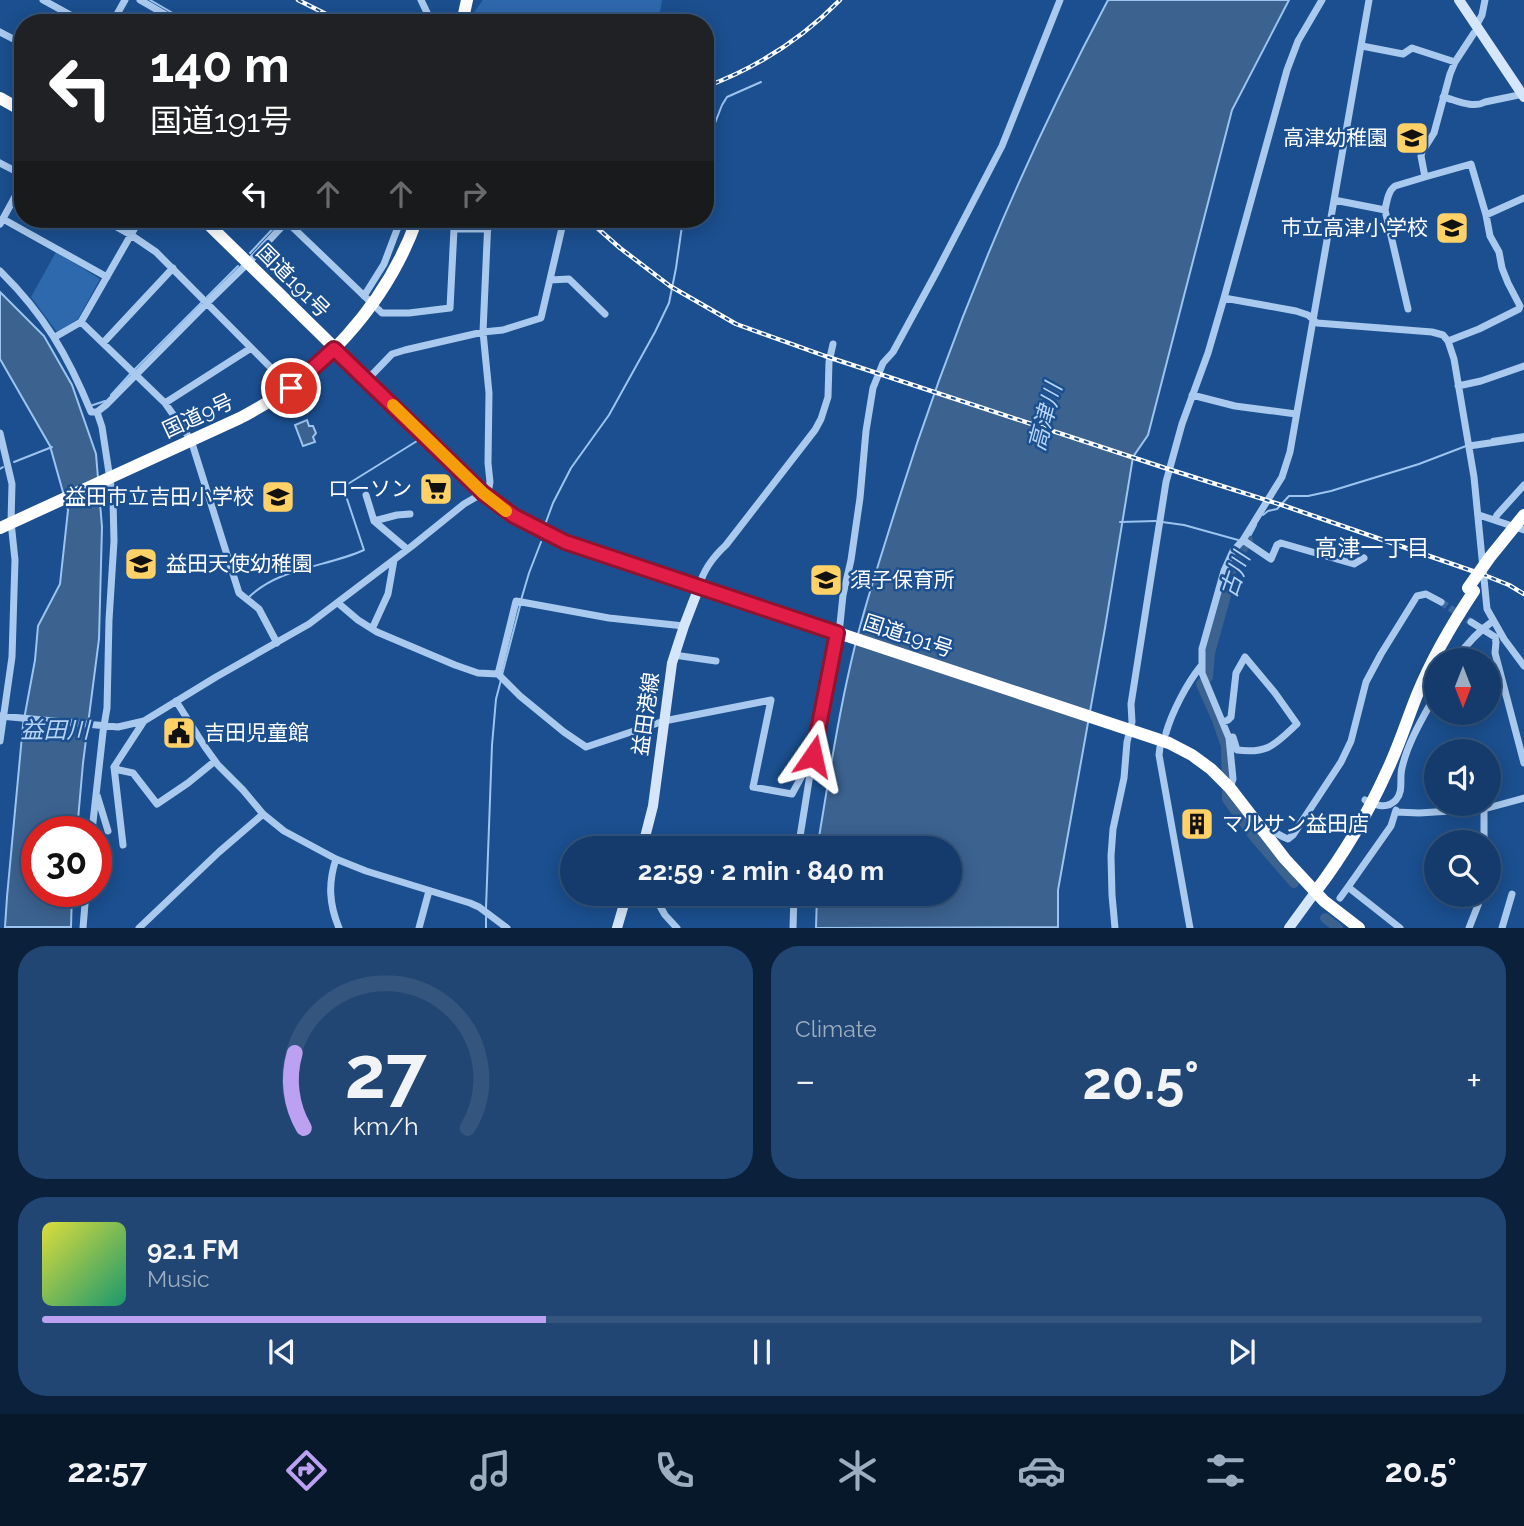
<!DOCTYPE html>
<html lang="en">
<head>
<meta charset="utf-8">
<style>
	:root { --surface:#143b6b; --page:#214673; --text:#f1f3f6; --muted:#9dadc1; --line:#33557e; --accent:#bca0f2 }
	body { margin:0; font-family:Raleway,"Noto Sans JP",sans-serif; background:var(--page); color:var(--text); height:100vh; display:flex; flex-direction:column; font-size:26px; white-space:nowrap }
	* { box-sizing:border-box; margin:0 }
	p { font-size:23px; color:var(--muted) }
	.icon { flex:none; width:38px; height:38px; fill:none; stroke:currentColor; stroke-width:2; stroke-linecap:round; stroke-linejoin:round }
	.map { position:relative; height:928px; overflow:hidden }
	.drawer { display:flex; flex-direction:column; gap:18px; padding:18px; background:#0b203b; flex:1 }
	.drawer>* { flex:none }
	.hud { position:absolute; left:14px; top:14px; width:700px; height:214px; border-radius:28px; box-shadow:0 4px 18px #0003,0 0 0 2px var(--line); background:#202124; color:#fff; overflow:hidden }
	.needle { width:46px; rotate:180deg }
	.tools { position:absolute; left:1424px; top:648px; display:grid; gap:14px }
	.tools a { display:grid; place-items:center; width:77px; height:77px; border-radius:50%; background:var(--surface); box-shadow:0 4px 18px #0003,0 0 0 2px var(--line); font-size:35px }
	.speed { position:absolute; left:21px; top:816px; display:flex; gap:14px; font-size:35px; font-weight:700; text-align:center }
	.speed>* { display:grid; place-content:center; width:91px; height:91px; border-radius:50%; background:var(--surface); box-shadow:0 4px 18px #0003,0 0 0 2px var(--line); line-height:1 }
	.speed .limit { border:10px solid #d22; background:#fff; color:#111 }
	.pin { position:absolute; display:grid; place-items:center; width:60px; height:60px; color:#fff; margin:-30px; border:4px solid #fff; border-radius:50%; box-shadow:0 2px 7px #0007 }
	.me { position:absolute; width:77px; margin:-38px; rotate:11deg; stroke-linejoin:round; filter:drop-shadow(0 0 5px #0008) }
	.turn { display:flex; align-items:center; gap:24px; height:147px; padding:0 21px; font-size:32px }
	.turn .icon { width:91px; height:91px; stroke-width:2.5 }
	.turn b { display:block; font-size:49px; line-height:60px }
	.lanes { display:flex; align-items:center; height:66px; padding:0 21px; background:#0003; justify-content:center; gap:35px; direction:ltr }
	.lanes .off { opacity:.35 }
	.big { font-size:52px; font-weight:700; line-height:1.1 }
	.drawer .tile { flex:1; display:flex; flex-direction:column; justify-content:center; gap:10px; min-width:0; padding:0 24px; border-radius:28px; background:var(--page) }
	.drawer .dial { align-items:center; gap:0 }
	.dial svg { height:182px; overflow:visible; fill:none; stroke:var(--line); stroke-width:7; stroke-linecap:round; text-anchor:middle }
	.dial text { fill:var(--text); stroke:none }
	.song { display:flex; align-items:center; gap:21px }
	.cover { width:84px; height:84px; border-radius:10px; background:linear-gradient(135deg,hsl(60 70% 55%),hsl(160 70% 35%)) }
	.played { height:7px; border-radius:4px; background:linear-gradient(90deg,var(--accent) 35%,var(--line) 35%) }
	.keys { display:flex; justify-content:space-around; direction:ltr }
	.heat { display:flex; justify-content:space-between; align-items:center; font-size:38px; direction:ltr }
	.drawer .tiles { flex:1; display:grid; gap:18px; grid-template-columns:1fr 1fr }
	.tile:last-child { grid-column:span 2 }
	.trip { position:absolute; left:560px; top:836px; width:402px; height:70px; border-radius:35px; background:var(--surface); box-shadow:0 4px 18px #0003,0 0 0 2px var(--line); font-weight:700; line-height:70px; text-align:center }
	.tab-bar { display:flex; height:112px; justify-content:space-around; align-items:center; background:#08182b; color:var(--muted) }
	.tab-bar .icon { width:49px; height:49px }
	.tab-bar .active { color:var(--accent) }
	.tab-bar b { font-size:32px; color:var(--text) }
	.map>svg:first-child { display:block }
</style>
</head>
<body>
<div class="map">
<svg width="1524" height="928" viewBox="0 0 1524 928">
	<rect width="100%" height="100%" fill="#1b4f8f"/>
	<path fill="#2e69ad" d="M483 0H662L658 23H472L475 11Z
		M56 252 100 279 78 319 57 332 31 297Z"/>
	<path fill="#3c6290" stroke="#9cc4f0" stroke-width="2" d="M1108 0H1289L1232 110 1148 435 1133 457 1105 628 1058 890V927L816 928 817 894H950V849H818L819 837C828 784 836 729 848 676 860 619 879 563 896 508 951 332 1022 162 1108 0Z
		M0 292 44 336 72 385 96 454 102 527 99 639 83 763 77 831H37V891H72L71 927H5L7 897 23 725 35 660 38 626 60 584 68 510 50 446 0 359Z
		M307 420 309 426H313L316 433 313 437 315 442 303 446 295 425Z"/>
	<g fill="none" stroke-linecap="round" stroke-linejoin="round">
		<path stroke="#9cc4f0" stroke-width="2" d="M150 0 190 23
			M705 149 722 105 727 97 761 82
			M250 253 281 220
			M207 297 238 266
			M135 369 203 301
			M111 395 131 373
			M90 406 105 401
			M1492 439 1524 434
			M14 462 52 447
			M0 469 3 467
			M1263 515 1268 511 1277 509 1289 496H1308L1331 491 1419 464 1466 446
			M546 522 553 503 571 468 609 415 655 332 669 303 676 268 683 219
			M1120 522 1156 521
			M1162 522 1184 525 1238 540
			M1247 540H1248L1256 525
			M249 597C280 567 327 567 364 550L343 487 417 441
			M521 600 529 573 541 542
			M502 675 520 606
			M486 908 492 745 496 699 501 680
			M486 917V928"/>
		<path stroke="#3c6290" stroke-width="10" d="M1248 540 1232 567 1229 585 1210 653 1208 677 1201 684 1217 720 1226 746 1227 799 1255 838 1294 883
			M1325 918 1338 928"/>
		<path stroke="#3d69a0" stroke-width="7" stroke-dasharray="7 3.5" stroke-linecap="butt" d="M1441 602 1471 622"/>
		<path stroke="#a9c9ee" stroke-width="7" d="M43 0 85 23
			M140 0 180 23
			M421 0 432 23
			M112 23 125 0
			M1476 26 1482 15 1485 0
			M0 32 23 44
			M1362 46 1403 54 1412 48 1455 62
			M1443 97C1456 100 1472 109 1485 102L1524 94
			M0 163 23 175
			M1425 177 1471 164 1486 215 1490 236 1499 252 1502 268 1508 283 1520 306 1519 309 1479 329 1448 341
			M1334 200 1385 210
			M1486 215 1524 198
			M3 219 107 277
			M102 219 131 235 156 252 291 388
			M284 219 382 313H409L450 308 454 229H488
			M0 224 23 182
			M0 271C44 314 68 356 91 412H97L102 427 113 499 114 541 109 620 107 708 103 732 92 831
			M550 280 569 279 605 314
			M364 296 384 264 401 219
			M1224 298 1296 311 1308 315 1317 323 1432 332 1443 335 1448 341 1454 359 1474 477 1487 609 1504 639 1524 666
			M1408 309 1385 210C1387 201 1388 191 1395 186L1425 177 1421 156 1422 152 1434 133 1450 74 1455 62 1474 33 1479 30
			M81 322 165 403 191 440 239 593 259 609 277 643
			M55 337 81 322 140 219
			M103 343 173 268
			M367 380 392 354 405 350 483 332 503 330 541 318 564 219
			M1458 386 1481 381 1524 366
			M1192 395 1235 406 1296 414
			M165 403 251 348
			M97 412 106 405 207 303 248 263 289 219
			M0 433 12 484 11 522 15 560 12 657 0 741
			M1469 446 1524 438
			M366 495 374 521 407 549
			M1479 515 1524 530
			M1495 519 1497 515 1524 485
			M374 521 397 515 410 514
			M1243 540 1271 559 1277 545 1281 543 1354 564 1364 558
			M699 587C703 570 713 557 726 545L815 430 821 419 828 397 829 362 833 344
			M338 603 358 620 377 632 455 665 478 673 498 674 520 696 564 732 586 747 664 721 771 700 753 787 792 794 810 761
			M1471 622 1495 637 1496 642 1495 653 1524 763
			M372 629 388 594 394 560
			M674 655 716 661
			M1455 660C1466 645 1477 632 1493 621
			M498 674 516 601 609 618 684 626
			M176 701 205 747 218 765 243 790 263 814 284 831 336 859 366 871 470 903 479 907 507 928
			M0 716 118 727 144 721 216 677 309 624 412 546 464 504 483 493 489 488 490 482 488 463 489 393 483 332 488 219
			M1223 722 1228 720 1231 717 1236 673 1245 657 1275 693 1297 724C1275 744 1269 754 1237 750L1233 737 1229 738
			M1166 733C1172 712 1187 683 1201 666
			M1160 747 1159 755 1190 928
			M114 767 119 770 133 773 157 804 188 783 215 761
			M1230 788 1233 779 1229 738 1202 673V649L1224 571 1233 551 1243 540 1282 477 1290 452 1369 0
			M97 795 108 831
			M1365 800C1376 805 1386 810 1396 800 1404 791 1399 779 1402 768 1408 741 1424 716 1437 692
			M1484 809V842
			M1396 812 1419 813 1484 809 1524 798
			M1261 828C1273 829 1277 835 1288 839L1293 835 1341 762 1351 741 1366 682 1381 654 1417 596 1426 594 1441 602
			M123 845 114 767 144 721
			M798 849 816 737 840 624 843 595 851 560 860 498 866 431 873 388 883 363 893 352 936 273 1002 146 1060 0
			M336 859C328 883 329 904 339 928
			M1348 887 1391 826 1396 810
			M653 894 665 915 677 928
			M1340 898 1348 887 1400 928
			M83 928 86 891
			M139 928 219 852 263 814
			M419 928 429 891
			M793 928 794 894
			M1115 928 1112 895 1111 856 1113 829 1124 778 1127 742 1132 722 1131 704 1166 482 1182 424 1208 353 1224 298 1287 70 1298 41 1322 0
			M1469 928 1478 905 1481 894
			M1502 928 1512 894"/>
		<path stroke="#d6e6fa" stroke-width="10" d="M1459 0 1524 97
			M642 849 653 806 672 663 684 626 699 587
			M617 928 627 894
			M1289 928 1316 891"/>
		<path stroke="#fff" stroke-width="12" d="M462 23 467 0
			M0 98 23 111
			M203 219 483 493 514 516 565 542 1169 743 1192 755 1211 769 1230 788 1285 859 1324 901 1359 928
			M0 528 240 418C320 377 387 304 417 219
			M1316 891C1344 854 1368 813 1387 771 1399 746 1407 720 1417 695 1432 658 1452 624 1474 591"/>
		<defs>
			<path id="rail" d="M298 0 344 23
				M705 87C756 68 802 39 840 0
				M587 219 620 248 670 286 736 324 825 356 1165 468 1285 506 1484 575 1509 585 1524 594"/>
		</defs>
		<use href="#rail" stroke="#fff" stroke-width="4.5"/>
		<use href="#rail" stroke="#1b4f8f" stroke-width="2" stroke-dasharray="5" stroke-linecap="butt"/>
		<path stroke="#fff" stroke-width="12" d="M1468 588 1490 557 1524 515"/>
	</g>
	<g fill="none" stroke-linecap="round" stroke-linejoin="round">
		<defs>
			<path id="route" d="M291 388 334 349 483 493 514 516 565 542 837 633 813 756"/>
		</defs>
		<use href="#route" stroke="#92132f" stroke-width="18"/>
		<use href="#route" stroke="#e11d48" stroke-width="12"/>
		<path stroke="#f59e0b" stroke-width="12" d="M393 405 483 493 506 511"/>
	</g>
	<defs>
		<symbol id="school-square" viewBox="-11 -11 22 22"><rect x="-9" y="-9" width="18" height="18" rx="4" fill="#ffd166" stroke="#1b4f8f"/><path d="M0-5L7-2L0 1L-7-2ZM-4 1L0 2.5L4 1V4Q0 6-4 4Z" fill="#111"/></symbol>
		<symbol id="supermarket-square" viewBox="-11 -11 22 22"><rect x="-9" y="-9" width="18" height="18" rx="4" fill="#ffd166" stroke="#1b4f8f"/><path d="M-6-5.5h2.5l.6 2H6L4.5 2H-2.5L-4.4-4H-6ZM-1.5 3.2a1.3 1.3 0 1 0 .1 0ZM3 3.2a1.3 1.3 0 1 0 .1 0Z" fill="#111"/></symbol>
		<symbol id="civic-square" viewBox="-11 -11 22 22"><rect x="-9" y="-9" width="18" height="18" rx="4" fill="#ffd166" stroke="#1b4f8f"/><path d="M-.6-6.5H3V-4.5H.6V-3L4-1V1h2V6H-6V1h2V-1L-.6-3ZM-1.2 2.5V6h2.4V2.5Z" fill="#111"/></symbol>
		<symbol id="building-square" viewBox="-11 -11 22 22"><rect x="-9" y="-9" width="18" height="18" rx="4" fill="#ffd166" stroke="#1b4f8f"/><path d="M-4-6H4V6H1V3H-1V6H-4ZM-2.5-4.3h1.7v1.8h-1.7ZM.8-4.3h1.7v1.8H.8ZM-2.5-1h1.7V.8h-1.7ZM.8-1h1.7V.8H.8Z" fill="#111"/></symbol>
	</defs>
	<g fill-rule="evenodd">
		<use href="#school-square" x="1393" y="119" width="38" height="38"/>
		<use href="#school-square" x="1433" y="209" width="38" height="38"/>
		<use href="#supermarket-square" x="417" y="470" width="38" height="38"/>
		<use href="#school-square" x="259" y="478" width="38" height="38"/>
		<use href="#school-square" x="122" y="545" width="38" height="38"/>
		<use href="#school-square" x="807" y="561" width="38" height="38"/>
		<use href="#civic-square" x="160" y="714" width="38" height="38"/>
		<use href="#building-square" x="1178" y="805" width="38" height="38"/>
	</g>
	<g text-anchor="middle" stroke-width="5" stroke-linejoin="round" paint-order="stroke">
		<g font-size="21" fill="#fff" stroke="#1b4f8f" text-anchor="end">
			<text x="1388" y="145">高津幼稚園</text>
			<text x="1428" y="235">市立高津小学校</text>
			<text x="412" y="496">ローソン</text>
			<text x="254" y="504">益田市立吉田小学校</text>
			<text x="166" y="571" text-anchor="start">益田天使幼稚園</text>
			<text x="850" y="587" text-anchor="start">須子保育所</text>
			<text x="204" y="740" text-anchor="start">吉田児童館</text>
			<text x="1222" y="831" text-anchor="start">マルサン益田店</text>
		</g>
		<g font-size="21" fill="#fff" stroke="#1b4f8f">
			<text transform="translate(293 281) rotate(45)" y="7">国道191号</text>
			<text transform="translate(198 416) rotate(-25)" y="7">国道9号</text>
			<text transform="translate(908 636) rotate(18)" y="7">国道191号</text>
			<text transform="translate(646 714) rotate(-82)" y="7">益田港線</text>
		</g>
		<g font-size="23" font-style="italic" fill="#b5d3f5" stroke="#1b4f8f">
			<text transform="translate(1045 417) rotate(-75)" y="8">高津川</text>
			<text transform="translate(1235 575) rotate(-71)" y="8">古川</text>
			<text x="55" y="738">益田川</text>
		</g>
		<g font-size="23" fill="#fff" stroke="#1b4f8f">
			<text x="1372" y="556">高津一丁目</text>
		</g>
	</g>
</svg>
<div class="tools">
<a><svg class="needle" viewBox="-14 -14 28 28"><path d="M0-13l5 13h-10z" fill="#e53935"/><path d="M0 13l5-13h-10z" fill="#9dadc1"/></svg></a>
<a><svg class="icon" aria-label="sound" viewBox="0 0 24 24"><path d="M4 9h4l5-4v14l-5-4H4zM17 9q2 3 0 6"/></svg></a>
<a><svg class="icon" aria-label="search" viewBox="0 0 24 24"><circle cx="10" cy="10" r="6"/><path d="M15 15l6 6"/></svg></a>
</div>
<div class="speed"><div class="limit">30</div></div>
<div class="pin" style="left:291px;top:388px;background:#d93025"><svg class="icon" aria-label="arrive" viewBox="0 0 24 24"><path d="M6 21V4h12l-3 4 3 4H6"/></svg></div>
<svg class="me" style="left:813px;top:756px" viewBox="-20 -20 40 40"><path d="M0-17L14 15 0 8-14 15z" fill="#e11d48" stroke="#fff" stroke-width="4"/></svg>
<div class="trip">22:59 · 2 min · 840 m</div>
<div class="hud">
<div class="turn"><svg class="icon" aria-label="left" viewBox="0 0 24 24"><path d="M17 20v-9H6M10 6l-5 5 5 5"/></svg><div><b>140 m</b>国道191号</div></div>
<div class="lanes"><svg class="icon" aria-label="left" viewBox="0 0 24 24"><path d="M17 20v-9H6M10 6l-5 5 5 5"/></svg><svg class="icon off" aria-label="ahead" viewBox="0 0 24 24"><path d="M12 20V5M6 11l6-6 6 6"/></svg><svg class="icon off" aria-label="ahead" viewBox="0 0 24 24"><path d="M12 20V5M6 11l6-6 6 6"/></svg><svg class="icon off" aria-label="right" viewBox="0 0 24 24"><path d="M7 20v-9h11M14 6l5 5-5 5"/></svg></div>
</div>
</div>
<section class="drawer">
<div class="tiles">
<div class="tile dial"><svg viewBox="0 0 100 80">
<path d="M14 69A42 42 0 1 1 86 69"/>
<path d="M14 69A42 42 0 0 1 10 36" stroke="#bca0f2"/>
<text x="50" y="56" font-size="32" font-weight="700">27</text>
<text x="50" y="72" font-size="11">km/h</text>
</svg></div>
<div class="tile"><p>Climate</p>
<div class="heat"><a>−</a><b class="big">20.5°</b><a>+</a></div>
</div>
<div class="tile">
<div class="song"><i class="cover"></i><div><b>92.1 FM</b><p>Music</p></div></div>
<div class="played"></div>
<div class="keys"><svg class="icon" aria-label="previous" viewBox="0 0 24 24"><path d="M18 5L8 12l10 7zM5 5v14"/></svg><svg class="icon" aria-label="pause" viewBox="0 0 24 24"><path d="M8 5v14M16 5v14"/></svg><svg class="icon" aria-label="next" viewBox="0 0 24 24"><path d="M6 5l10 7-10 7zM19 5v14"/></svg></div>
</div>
</div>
</section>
<nav class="tab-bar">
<b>22:57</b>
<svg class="icon active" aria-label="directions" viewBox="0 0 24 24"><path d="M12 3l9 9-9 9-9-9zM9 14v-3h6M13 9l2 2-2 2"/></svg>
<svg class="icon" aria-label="music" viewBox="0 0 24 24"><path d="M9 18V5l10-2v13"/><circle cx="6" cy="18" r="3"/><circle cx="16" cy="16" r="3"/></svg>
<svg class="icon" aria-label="phone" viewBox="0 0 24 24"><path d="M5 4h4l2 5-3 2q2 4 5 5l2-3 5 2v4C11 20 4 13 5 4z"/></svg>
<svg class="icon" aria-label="climate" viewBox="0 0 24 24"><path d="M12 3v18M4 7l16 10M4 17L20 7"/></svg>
<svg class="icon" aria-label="car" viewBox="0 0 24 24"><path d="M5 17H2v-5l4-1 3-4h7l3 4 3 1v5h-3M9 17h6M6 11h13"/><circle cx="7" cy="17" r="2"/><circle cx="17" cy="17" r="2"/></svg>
<svg class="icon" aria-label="filters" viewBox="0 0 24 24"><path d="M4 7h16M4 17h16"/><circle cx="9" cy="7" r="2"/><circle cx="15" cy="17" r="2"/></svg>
<b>20.5°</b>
</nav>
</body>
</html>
